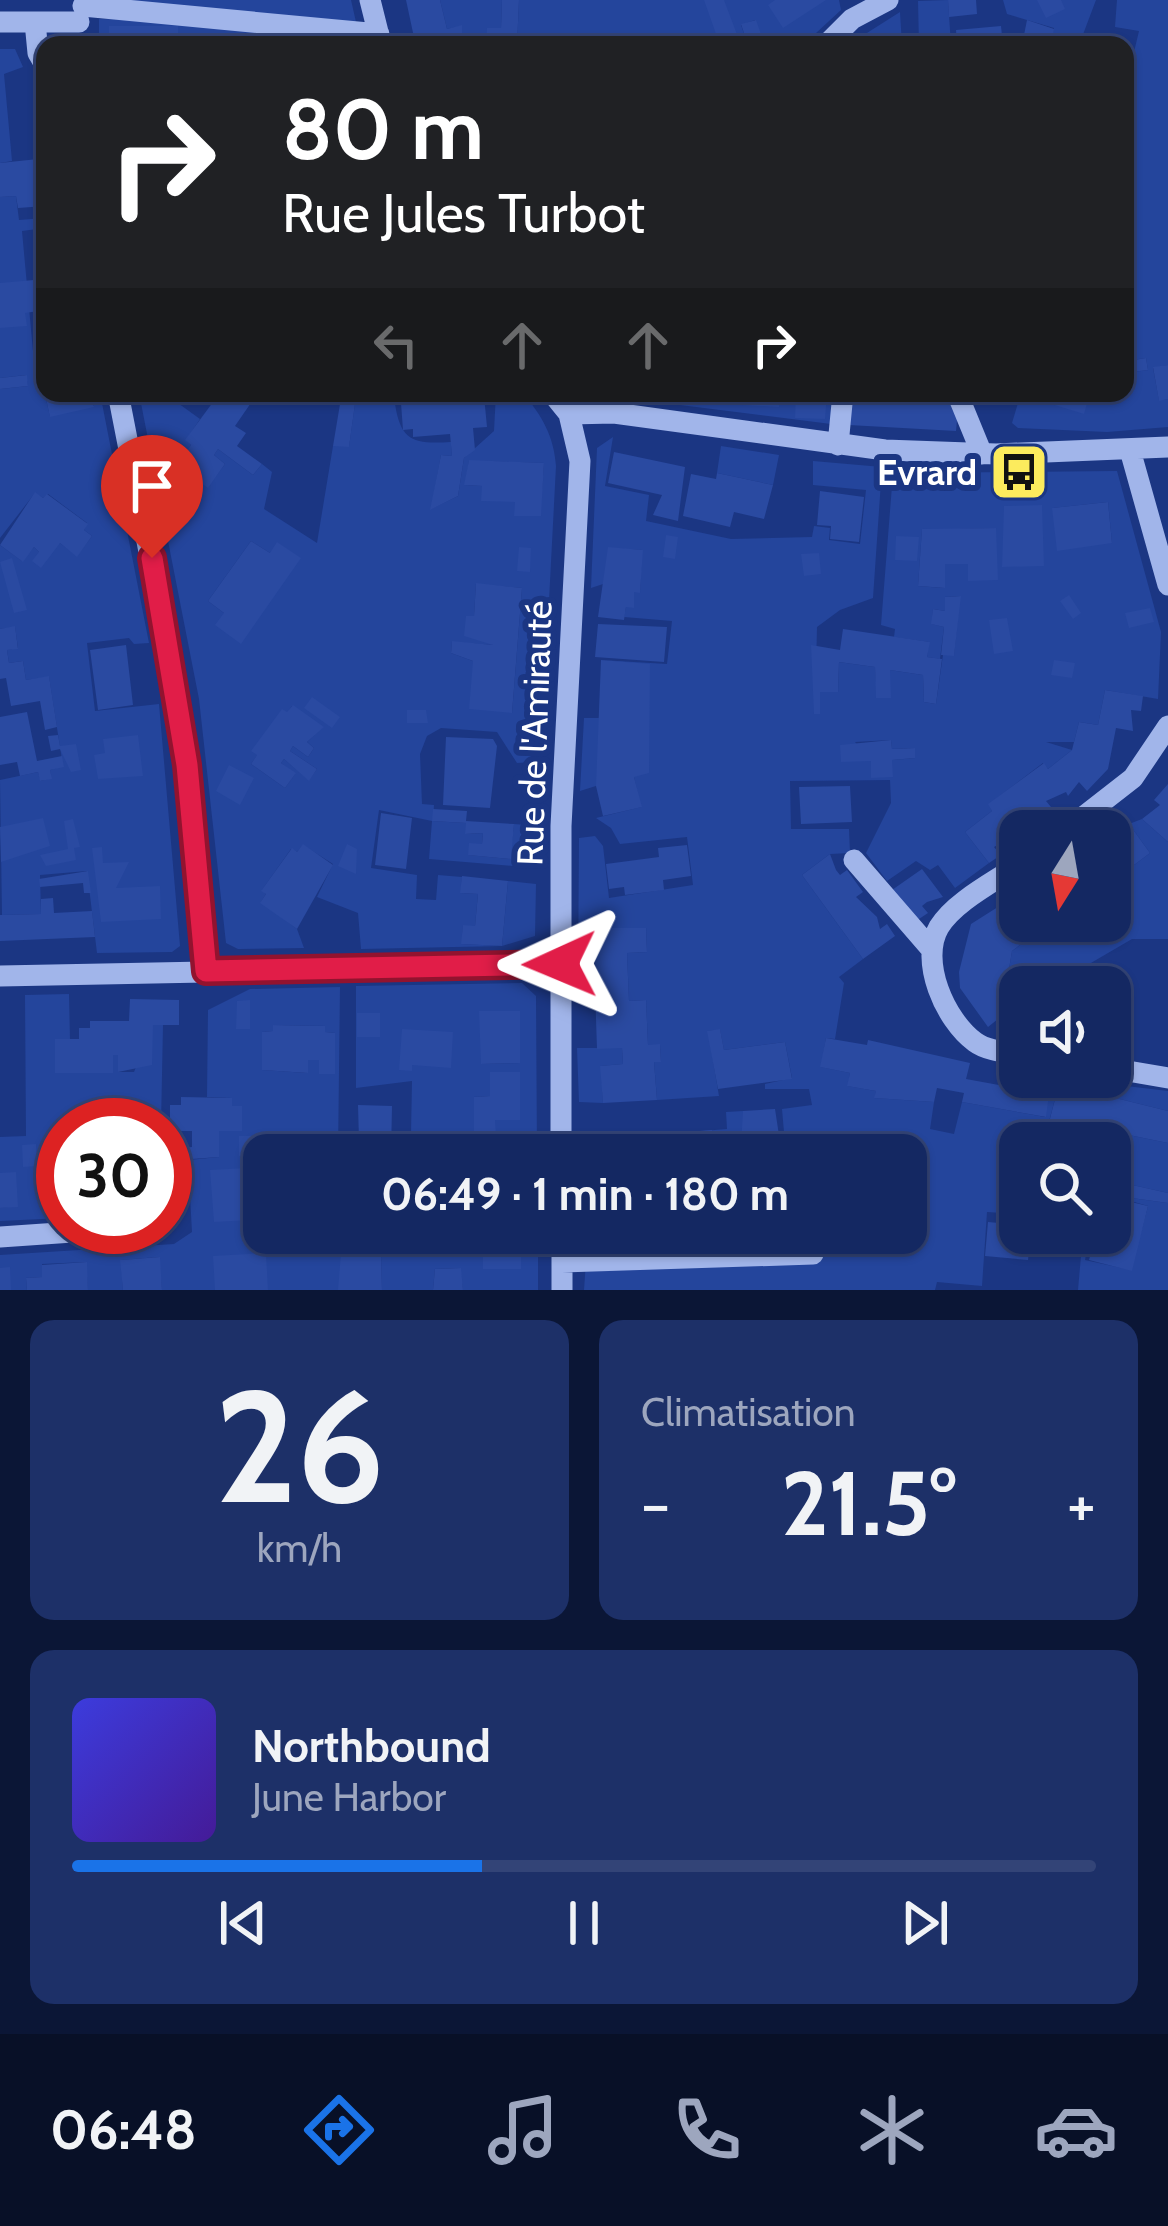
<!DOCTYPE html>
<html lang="fr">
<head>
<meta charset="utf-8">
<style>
	:root { --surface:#142862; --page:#1d3068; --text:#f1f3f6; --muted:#9da6be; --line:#347; --accent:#1a73e8 }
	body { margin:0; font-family:Cabin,sans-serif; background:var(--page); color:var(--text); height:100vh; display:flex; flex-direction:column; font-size:45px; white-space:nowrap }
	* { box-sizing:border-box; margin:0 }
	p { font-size:39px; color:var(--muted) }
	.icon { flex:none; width:66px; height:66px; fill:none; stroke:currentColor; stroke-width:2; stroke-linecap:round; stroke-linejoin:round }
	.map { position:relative; height:1290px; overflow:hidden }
	.sheet { display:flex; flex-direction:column; gap:30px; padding:30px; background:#0b1636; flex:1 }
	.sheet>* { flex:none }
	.banner { position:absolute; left:36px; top:36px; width:1098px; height:366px; border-radius:24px; box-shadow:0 3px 9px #0004,0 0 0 3px var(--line); background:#202124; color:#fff; overflow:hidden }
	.needle { width:78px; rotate:191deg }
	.controls { position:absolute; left:999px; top:810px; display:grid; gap:24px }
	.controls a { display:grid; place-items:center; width:132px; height:132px; border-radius:24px; background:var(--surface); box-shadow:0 3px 9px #0004,0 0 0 3px var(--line); font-size:60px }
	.speed { position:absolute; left:36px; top:1098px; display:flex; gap:24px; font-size:60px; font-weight:700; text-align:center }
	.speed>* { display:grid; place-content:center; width:156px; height:156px; border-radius:50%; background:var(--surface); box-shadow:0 3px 9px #0004,0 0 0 3px var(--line); line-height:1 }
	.speed .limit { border:18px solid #d22; background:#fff; color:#111 }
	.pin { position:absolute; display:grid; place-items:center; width:102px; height:102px; color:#fff; margin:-123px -51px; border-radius:50% 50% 50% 0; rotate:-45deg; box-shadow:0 0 12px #0007 }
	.pin .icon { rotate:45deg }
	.me { position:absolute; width:132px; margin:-66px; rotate:269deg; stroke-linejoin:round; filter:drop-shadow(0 0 9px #0008) }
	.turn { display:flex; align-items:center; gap:42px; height:252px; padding:0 48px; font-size:54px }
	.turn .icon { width:156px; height:156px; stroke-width:2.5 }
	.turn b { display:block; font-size:84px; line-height:102px }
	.lanes { display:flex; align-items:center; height:114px; padding:0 48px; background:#0003; justify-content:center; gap:60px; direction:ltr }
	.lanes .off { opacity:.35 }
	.big { font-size:90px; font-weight:700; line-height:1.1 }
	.sheet .widget { flex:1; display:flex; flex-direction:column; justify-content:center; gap:18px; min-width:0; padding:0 42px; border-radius:24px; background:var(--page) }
	.sheet .dial { align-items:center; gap:0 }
	.dial b { font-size:156px; line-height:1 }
	.song { display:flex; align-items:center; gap:36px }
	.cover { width:144px; height:144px; border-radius:18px; background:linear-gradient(135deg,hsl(240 70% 55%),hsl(260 70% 35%)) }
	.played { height:12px; border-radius:6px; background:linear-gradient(90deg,var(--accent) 40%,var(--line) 40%) }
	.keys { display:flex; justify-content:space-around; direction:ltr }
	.heat { display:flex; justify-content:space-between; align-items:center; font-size:66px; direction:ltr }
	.sheet .tiles { flex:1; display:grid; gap:30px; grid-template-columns:1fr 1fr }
	.widget:last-child { grid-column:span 2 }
	.trip { position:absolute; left:243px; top:1134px; width:684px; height:120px; border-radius:24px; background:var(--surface); box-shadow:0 3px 9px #0004,0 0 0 3px var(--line); font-weight:700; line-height:120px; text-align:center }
	.menu { display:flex; height:192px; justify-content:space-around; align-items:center; background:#081027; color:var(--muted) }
	.menu .icon { width:84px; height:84px }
	.menu .on { color:var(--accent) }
	.menu b { font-size:54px; color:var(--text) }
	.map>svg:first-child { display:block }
</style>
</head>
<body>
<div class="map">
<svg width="1168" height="1290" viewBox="0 0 1168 1290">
	<rect width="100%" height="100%" fill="#1b3683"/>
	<path fill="#24459c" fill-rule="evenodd" d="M108 0H351L356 22Z
		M440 0H502L501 28 486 44 462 43V26L447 29Z
		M519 0H839L841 10 803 45H765L755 20 741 25 748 45H517Z
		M948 0 951 45H919L918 1Z
		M1003 0H1096L1079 45 1053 43 1054 28 1007 14Z
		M1117 0H1168V365L1153 368 1159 400 1168 399V427L1107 432 1018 428 1012 423 1021 393 1083 413 1090 393H1125V373L1148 370 1146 358 1127 361 1125 369V320L1132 322 1136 308 1125 304V90L1139 31 1115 27Z
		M900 12 902 45H848Z
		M99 19 186 20 322 38 302 45H99Z
		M0 49H15L23 67 4 74 12 161 0 163Z
		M16 196 19 220 45 218V228L22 231 36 384H45V393H52L45 395 50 416 94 406 91 393H100L149 643 134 644 129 638 87 643 95 711 159 704 180 946 172 952 97 953 87 871 40 875 41 914 2 915 0 780 38 772 41 781 51 778 50 770 63 766 49 677 26 680 23 661 9 663 7 650 18 648 15 627 0 629V545L22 561 34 547 39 552 60 543 77 556 92 536 84 530 87 523 48 494 43 498 35 493 0 538V389L28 386 26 375 0 378V197Z
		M139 393H164L200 419 186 440 191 445 186 453 194 460 186 472 208 487 225 464 214 455 218 449 253 475 262 464 272 472 264 509 317 543 333 446H349L355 404H395C401 442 414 444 451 442L452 456 441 455 431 509 458 496 464 458 494 431 496 393H523C542 416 554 436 556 466L541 755 533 762 517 763 497 732 441 728 427 736 420 754 422 804 434 805 433 821 466 823V834L483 833 482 844 469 855 510 859 514 824 538 826V868L429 859 432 821 379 810 371 868 417 875 416 899 436 900 438 875 462 877 461 893 478 894 475 926H463L462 944 502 946 508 881 536 884 535 936 502 946 361 949 358 913 317 897 333 864 303 845 297 852 291 849 262 890 266 894 261 902 297 929 304 948 238 949 226 943 199 699ZM469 461 544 463 540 516H515V502L482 486 465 485ZM251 541 270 553 224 613 208 601ZM476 584 522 588 512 713 473 661 451 653 452 642 493 645 474 616ZM292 706 323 727 307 742 314 748 308 757 293 746 290 751 317 769 309 780 284 759 281 763 295 774 285 788 251 764Z
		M584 393H833L831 424Z
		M613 437 605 486 649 495 646 521 731 539 812 537 814 526 830 528 829 540 860 544 866 490 813 485V461L882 467 873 598 840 610 817 627 815 714H820V692H838L839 662 875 667 877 698 890 697V670L923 675 924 702 936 704 943 655H954L960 596 945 597V611L933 609 932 624 944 627 940 659 927 657 929 642 894 637 895 629 881 625 893 473 1117 471 1161 632 1158 699 1105 690 1098 725 1079 722 1074 742H1046L1072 750 1048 769 1043 763 989 804 992 811 965 832 989 863 955 888 938 865 930 870 916 861 887 881 866 853 891 803 890 780 790 781 791 829H849L850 853 830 854 802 875 863 959 839 977 844 983 835 1039 826 1038 821 1067 850 1073 848 1086 876 1091 875 1098 934 1102 930 1129 954 1134 962 1102 1045 1117 1051 1077 1168 1091V1111L1059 1084 1047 1129 1082 1138 1085 1126 1168 1143V1193L1110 1180V1143H1020V1214L987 1212 982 1286 937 1282 935 1290H584L588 1233H906V1155H786L782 1109 812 1105 809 1089H765V1084L792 1078 785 1042 724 1050 720 1030 708 1031 719 1096 657 1100 654 1062 661 1061 660 1045H648L646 1000 629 1001 627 953 647 952 646 928H593L595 982 578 983 579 838 595 836 603 846 609 898 693 885 687 837 620 844 611 828 596 818 641 807 634 777 650 665 601 660 667 664 672 621 624 617 626 607H634V592H640L642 550 609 548 606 583 591 588 597 448ZM1108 502 1112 543 1053 509V508ZM995 528 997 579 968 580V564H945L944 588 918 586 922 530ZM891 740 892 749 914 748 915 758 892 760V776L871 777V761L855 742Z
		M721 446 779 455 773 485 717 473Z
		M584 718H602L599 785 580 791Z
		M1142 819 1168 842V939H1132L1084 967 1078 987H1020V992L1008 975 1012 951 1037 933 1034 927 1042 921H1110V883L1150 853 1129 824Z
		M522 983 536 996 537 1155 454 1150 453 1132 411 1133 412 1081 356 1088V986ZM519 1011 520 1063 482 1064 480 1012ZM519 1072 520 1120H495V1136L475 1137 474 1097 490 1096V1073Z
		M340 987 338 1155H264V1233H538V1290H463L460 1268 435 1269 433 1290H382L381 1253 338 1290H162L159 1257 121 1260 123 1290H88L86 1262 42 1264V1277L26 1278 27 1290H0V1255L174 1244 192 1232 188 1160 219 1157V1131H242V1106H232L231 1098 207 1097 208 1010 250 989ZM274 1025 325 1026V1032L335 1033 319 1060H308L307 1073 263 1070 262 1032 273 1031Z
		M69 994 70 1040H55L56 1073H112L113 1055H118V1072H134L153 1025H163L161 1125H63V1218L0 1221V1208L17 1206 0 1173V1137L26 1136 25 995Z
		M577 1048H622L623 1064 601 1066 603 1103 579 1102Z
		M743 1111 747 1155H651V1147L677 1146V1133L727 1129 726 1112Z
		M1110 1195 1168 1203V1290H1078L1083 1233H1090L1085 1260 1131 1270 1148 1206Z"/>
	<path fill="#2a4aa1" d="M406 0H440L447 29 462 25V43L415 42Z
		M502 0H519L517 45 486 44 487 28H501Z
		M704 0H724L741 45H710L707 37 716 34Z
		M775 0H826L783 28 768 5Z
		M948 0H976L977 14 949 17Z
		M1037 0H1061L1065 9 1046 18Z
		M756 20 765 45H748L741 24Z
		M1027 20 1054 29 1053 45H1022Z
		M109 26H178V45H109Z
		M1001 26 1003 45H957L956 30Z
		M222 37H252V45H222Z
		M1125 52 1135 54 1129 91 1125 90Z
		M38 159 39 168 45 167V206L18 208 16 196 0 197V163Z
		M45 279V310L25 313 27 326 0 328V283Z
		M1146 358 1148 370 1125 373 1127 361Z
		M1168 365V399L1159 401 1153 367Z
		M27 375 28 386 0 389V378Z
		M91 393 94 407 50 417 45 394Z
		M229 393 255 397 235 426 246 433 237 446 262 464 253 475 218 449 214 455 225 464 208 488 185 472 194 460 185 453 191 445 185 440 216 398 222 402Z
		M743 393H780L779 407 742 405Z
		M796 393H827L825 419 795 418Z
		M948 393 958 409 956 431 849 425 851 394Z
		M1034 393H1090L1084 414 1032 398Z
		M484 396 487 427 473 428 475 450 464 458 458 496 430 510 441 455 452 456 450 434 413 437V429L403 430 401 403Z
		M340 404H355L349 447 333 446Z
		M614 452 685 467 678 521 653 515 662 495 608 483Z
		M469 460 544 463 541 516H514L515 502 481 501 482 486 464 485Z
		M717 473 773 485 764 519 734 512 730 527 683 516 691 474 716 479Z
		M820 491 864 497 859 542 830 539 831 526 817 525Z
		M35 492 43 498 47 494 88 524 84 530 92 536 77 557 60 543 41 568 32 561 39 552 34 547 23 562 0 545Z
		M1108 502 1112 543 1057 551 1052 508Z
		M1042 505 1044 566 1002 567 1004 506Z
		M996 528 998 580 968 581V564H945V588L918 586 922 529Z
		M666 535 678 537 675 559 663 557Z
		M896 536 919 537 917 561 895 560Z
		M251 541 270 553 277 542 301 558 241 644 215 625 224 613 208 601Z
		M519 547 531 548 530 572 517 571Z
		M608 547 643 550 640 593 634 592V608L626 607 624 620 598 617Z
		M819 553 821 574 804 576 801 554Z
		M12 558 27 610 14 613 0 562Z
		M476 583 522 588 512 713 469 709 473 661 451 653 452 641 493 645 464 636 466 616H474Z
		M1069 595 1081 613 1073 619 1060 601Z
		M961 596 954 656 941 655 944 627 931 624 933 609 945 611V597Z
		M1150 608 1154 622 1129 628 1125 613Z
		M1007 618 1013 651 994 654 989 620Z
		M598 624 667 627 664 662 595 657Z
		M15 626 18 649 7 650 9 663 23 661 26 680 49 676 57 727 45 730 40 701 11 706 6 678 0 679V629Z
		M843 629 930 642 927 657 942 659 936 704 924 702 923 675 890 670 891 698H876L875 667 839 662 838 692H820V714H814L811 645 840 650Z
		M126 645 133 705 98 710 90 650Z
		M601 660 650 664 649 773 634 777 642 807 603 816 596 786Z
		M1054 660 1075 663 1072 678 1051 675Z
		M1105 690 1143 696 1141 711 1131 710 1133 731 1116 728 1108 769 1087 791 1079 782 1068 796 1066 792 1046 801 1051 807 1029 824 1023 817 1010 833 1013 837 994 847 1001 855 989 863 965 832 992 811 988 804 1044 763 1048 769 1072 750 1079 722 1098 725Z
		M312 697 340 717 332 728 304 708Z
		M293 705 324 727 307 742 314 748 308 757 293 746 290 751 317 769 309 781 284 759 281 763 296 773 285 788 251 764 257 755 251 751 282 709 287 712Z
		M407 710H426L428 723H407Z
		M27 712 37 761 62 756 64 767 50 770 52 779 40 781 38 772 20 776 17 762 0 765V717Z
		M58 735 60 746 76 744 81 770 71 772 60 749 51 751 48 736Z
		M138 735 143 776 98 779 94 755 105 753 103 739Z
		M446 737 493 739 497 746 490 808 443 805Z
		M891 740 892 749 915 748V758L892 760 893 777 871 778V761L841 762 840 745Z
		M229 765 254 778 240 805 216 791Z
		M1168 784V842L1142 819 1160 805 1154 800Z
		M850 786 852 822 801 824 799 787Z
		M433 809 467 811 466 821 514 824 511 859 468 855 469 843 482 844 483 833 465 834 466 823 432 821Z
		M381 813 412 818 406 869 375 865Z
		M43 818 50 846 1 862 0 827Z
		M73 819 80 847 74 848 76 860 46 866 40 855 68 849 64 821Z
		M1129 824 1150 853 1110 883V833L1115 840Z
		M303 844 333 865 297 929 260 903 266 894 261 891 292 848 297 852Z
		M347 844 357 849 356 874 338 866Z
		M687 845 691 876 663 880 664 890 625 895 624 887 609 889 606 864 659 857 658 848Z
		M102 847 103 863 129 862 116 888 160 886 161 919 101 922 92 848Z
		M830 854 836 870 840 875 847 870 863 892 856 897 877 917 880 929 887 924 895 936 863 959 802 875Z
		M922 869 943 897 927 902 922 906 928 913 916 921 892 890Z
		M88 871 91 893H84L83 883 40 887 39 879Z
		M462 876 508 881 502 946 461 944 463 925 475 926 478 894 460 893Z
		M1020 893V921H1042L1034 927 1037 932 1012 951 1008 975 1020 992V1034L1008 1033 998 1019 988 1027 960 988 959 972 971 924Z
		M53 898 54 913 92 911 95 937 0 941V915L41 914V899Z
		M593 928H646L647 952 627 953 629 1001 646 1000 648 1045 660 1044 661 1062H654L657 1100 603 1103 600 1066 623 1064 622 1048 597 1049Z
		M130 999 179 1000V1025H153L152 1065 118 1072V1055H113V1073H55V1039H79V1028H90V1021H129Z
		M250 1000V1029H236L237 1001Z
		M479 1011H520V1063L481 1064Z
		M357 1013H380V1037H357Z
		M273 1025 325 1026V1032L335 1033V1074H319V1060H308V1073L262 1070V1032L273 1031Z
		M402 1029 453 1032 451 1068 412 1065V1071L399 1070Z
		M720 1029 724 1050 785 1042 792 1079 718 1089 707 1031Z
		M826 1038 867 1045 868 1040 970 1063 966 1079 1049 1094 1046 1117 962 1102 964 1093 937 1088 934 1102 874 1098 876 1091 847 1086 850 1073 820 1067Z
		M490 1072H520V1120H495L496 1136 474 1137V1097L490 1096Z
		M1059 1084 1168 1111V1143L1085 1126 1082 1138 1047 1130Z
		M181 1097 232 1098V1106H242V1131H219V1157L165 1161V1150L192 1147V1131H170V1105H181Z
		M358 1105 392 1106 391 1155H338V1141H359Z
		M775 1109 782 1155H747L746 1145H741L743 1111Z
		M712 1130 713 1147 687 1149 686 1132Z
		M454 1132V1150H488V1155L411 1152V1133Z
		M239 1136H251V1155L239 1156Z
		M36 1144 37 1166 23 1167 22 1145Z
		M247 1168 250 1220 214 1222 210 1170Z
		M63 1169V1205H57V1197H44L43 1172Z
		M16 1172 18 1207 0 1208V1173Z
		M1110 1180 1168 1193V1203L1110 1195Z
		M1110 1197 1148 1206 1132 1271 1089 1260 1096 1233H1110Z
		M988 1222 1020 1225V1233H1031L1028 1260 985 1256Z
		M483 1233H521V1269H483Z
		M660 1233H705L706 1251 661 1252Z
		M381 1252 382 1290H338L341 1253Z
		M266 1253 268 1290H215L213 1256Z
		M160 1257 162 1290H123L120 1260Z
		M87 1262 88 1290H27L26 1278 42 1277V1265Z
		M10 1267 11 1290H0V1268Z
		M461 1268 463 1290H433L435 1269Z"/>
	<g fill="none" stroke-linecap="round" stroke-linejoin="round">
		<path stroke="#a1b5ea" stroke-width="21" d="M370 0 381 44
			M83 6 379 34
			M0 22H79
			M35 22 38 53 45 65
			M826 45 852 19 888 0
			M118 393 177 695 206 972
			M552 393 569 414 580 461 561 826V1155
			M957 393 982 454
			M569 414 614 413 885 450 996 454 1168 447
			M838 445 843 393
			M1130 450 1168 585
			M1065 831 1133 778 1168 726
			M854 860 931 949
			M1020 864C996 881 955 901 939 927 919 961 945 1020 975 1042 987 1051 1006 1052 1020 1054
			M0 976 560 965
			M1110 1068 1168 1078
			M562 1233V1290
			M0 1237 145 1227
			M562 1262 813 1254"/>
	</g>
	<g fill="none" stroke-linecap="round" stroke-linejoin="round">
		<defs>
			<path id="route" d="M152 558 187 765 206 971 560 964"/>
		</defs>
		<use href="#route" stroke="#92132f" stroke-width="30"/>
		<use href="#route" stroke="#e11d48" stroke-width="21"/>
	</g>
	<defs>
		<symbol id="bus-square" viewBox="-11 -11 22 22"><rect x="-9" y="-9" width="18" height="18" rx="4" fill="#fceb5d" stroke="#1b3683"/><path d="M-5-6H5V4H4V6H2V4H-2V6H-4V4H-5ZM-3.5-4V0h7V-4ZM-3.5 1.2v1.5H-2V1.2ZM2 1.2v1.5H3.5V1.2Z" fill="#111"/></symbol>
	</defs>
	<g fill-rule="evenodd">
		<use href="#bus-square" x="986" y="439" width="66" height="66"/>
	</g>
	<g text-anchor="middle" stroke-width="12" stroke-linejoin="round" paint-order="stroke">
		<g font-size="36" font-weight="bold" fill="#fff" stroke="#1b3683" text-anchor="end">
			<text x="977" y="485">Evrard</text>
		</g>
		<g font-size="36" fill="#fff" stroke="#1b3683">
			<text transform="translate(534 733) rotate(-88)" y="13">Rue de l'Amirauté</text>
		</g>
	</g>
</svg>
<div class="controls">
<a><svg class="needle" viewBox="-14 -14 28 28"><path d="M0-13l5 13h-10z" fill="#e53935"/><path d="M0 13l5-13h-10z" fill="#9da6be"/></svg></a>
<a><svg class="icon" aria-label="sound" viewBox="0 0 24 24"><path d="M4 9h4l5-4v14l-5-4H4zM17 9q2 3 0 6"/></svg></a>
<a><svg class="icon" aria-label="search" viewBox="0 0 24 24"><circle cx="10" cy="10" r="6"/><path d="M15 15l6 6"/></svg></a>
</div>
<div class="speed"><div class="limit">30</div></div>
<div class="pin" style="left:152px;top:558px;background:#d93025"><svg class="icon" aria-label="arrive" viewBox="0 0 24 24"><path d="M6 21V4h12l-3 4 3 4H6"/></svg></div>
<svg class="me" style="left:560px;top:964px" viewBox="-20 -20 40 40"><path d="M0-17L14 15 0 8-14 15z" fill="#e11d48" stroke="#fff" stroke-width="4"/></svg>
<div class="trip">06:49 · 1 min · 180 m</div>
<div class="banner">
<div class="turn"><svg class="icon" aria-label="right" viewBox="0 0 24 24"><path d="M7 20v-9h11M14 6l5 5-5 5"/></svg><div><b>80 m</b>Rue Jules Turbot</div></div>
<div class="lanes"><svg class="icon off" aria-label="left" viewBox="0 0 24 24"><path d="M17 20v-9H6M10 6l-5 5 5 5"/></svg><svg class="icon off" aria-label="ahead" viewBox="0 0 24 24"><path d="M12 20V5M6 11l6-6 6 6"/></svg><svg class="icon off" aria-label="ahead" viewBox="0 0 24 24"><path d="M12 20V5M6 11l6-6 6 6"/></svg><svg class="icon" aria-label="right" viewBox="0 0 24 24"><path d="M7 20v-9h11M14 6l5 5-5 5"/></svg></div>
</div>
</div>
<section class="sheet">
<div class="tiles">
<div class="widget dial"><b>26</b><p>km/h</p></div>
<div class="widget"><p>Climatisation</p>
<div class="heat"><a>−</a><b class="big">21.5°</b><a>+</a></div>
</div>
<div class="widget">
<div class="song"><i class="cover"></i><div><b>Northbound</b><p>June Harbor</p></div></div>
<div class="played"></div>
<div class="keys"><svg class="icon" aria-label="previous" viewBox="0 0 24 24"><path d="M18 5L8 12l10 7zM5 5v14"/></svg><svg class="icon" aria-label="pause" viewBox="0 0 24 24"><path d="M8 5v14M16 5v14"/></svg><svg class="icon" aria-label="next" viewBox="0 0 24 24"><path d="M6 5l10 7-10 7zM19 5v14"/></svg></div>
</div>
</div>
</section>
<nav class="menu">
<b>06:48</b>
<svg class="icon on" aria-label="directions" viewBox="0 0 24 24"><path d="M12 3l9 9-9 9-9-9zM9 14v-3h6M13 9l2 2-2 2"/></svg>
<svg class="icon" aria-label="music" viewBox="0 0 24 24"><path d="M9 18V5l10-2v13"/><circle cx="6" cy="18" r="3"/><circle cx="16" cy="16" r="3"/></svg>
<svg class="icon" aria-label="phone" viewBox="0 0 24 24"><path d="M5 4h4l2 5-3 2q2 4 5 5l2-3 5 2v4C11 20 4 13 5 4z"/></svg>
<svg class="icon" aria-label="climate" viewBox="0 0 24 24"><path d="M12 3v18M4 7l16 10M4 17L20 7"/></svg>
<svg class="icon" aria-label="car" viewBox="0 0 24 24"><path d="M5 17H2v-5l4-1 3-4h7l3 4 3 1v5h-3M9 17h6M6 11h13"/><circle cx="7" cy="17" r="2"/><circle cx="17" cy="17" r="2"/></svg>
</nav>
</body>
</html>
